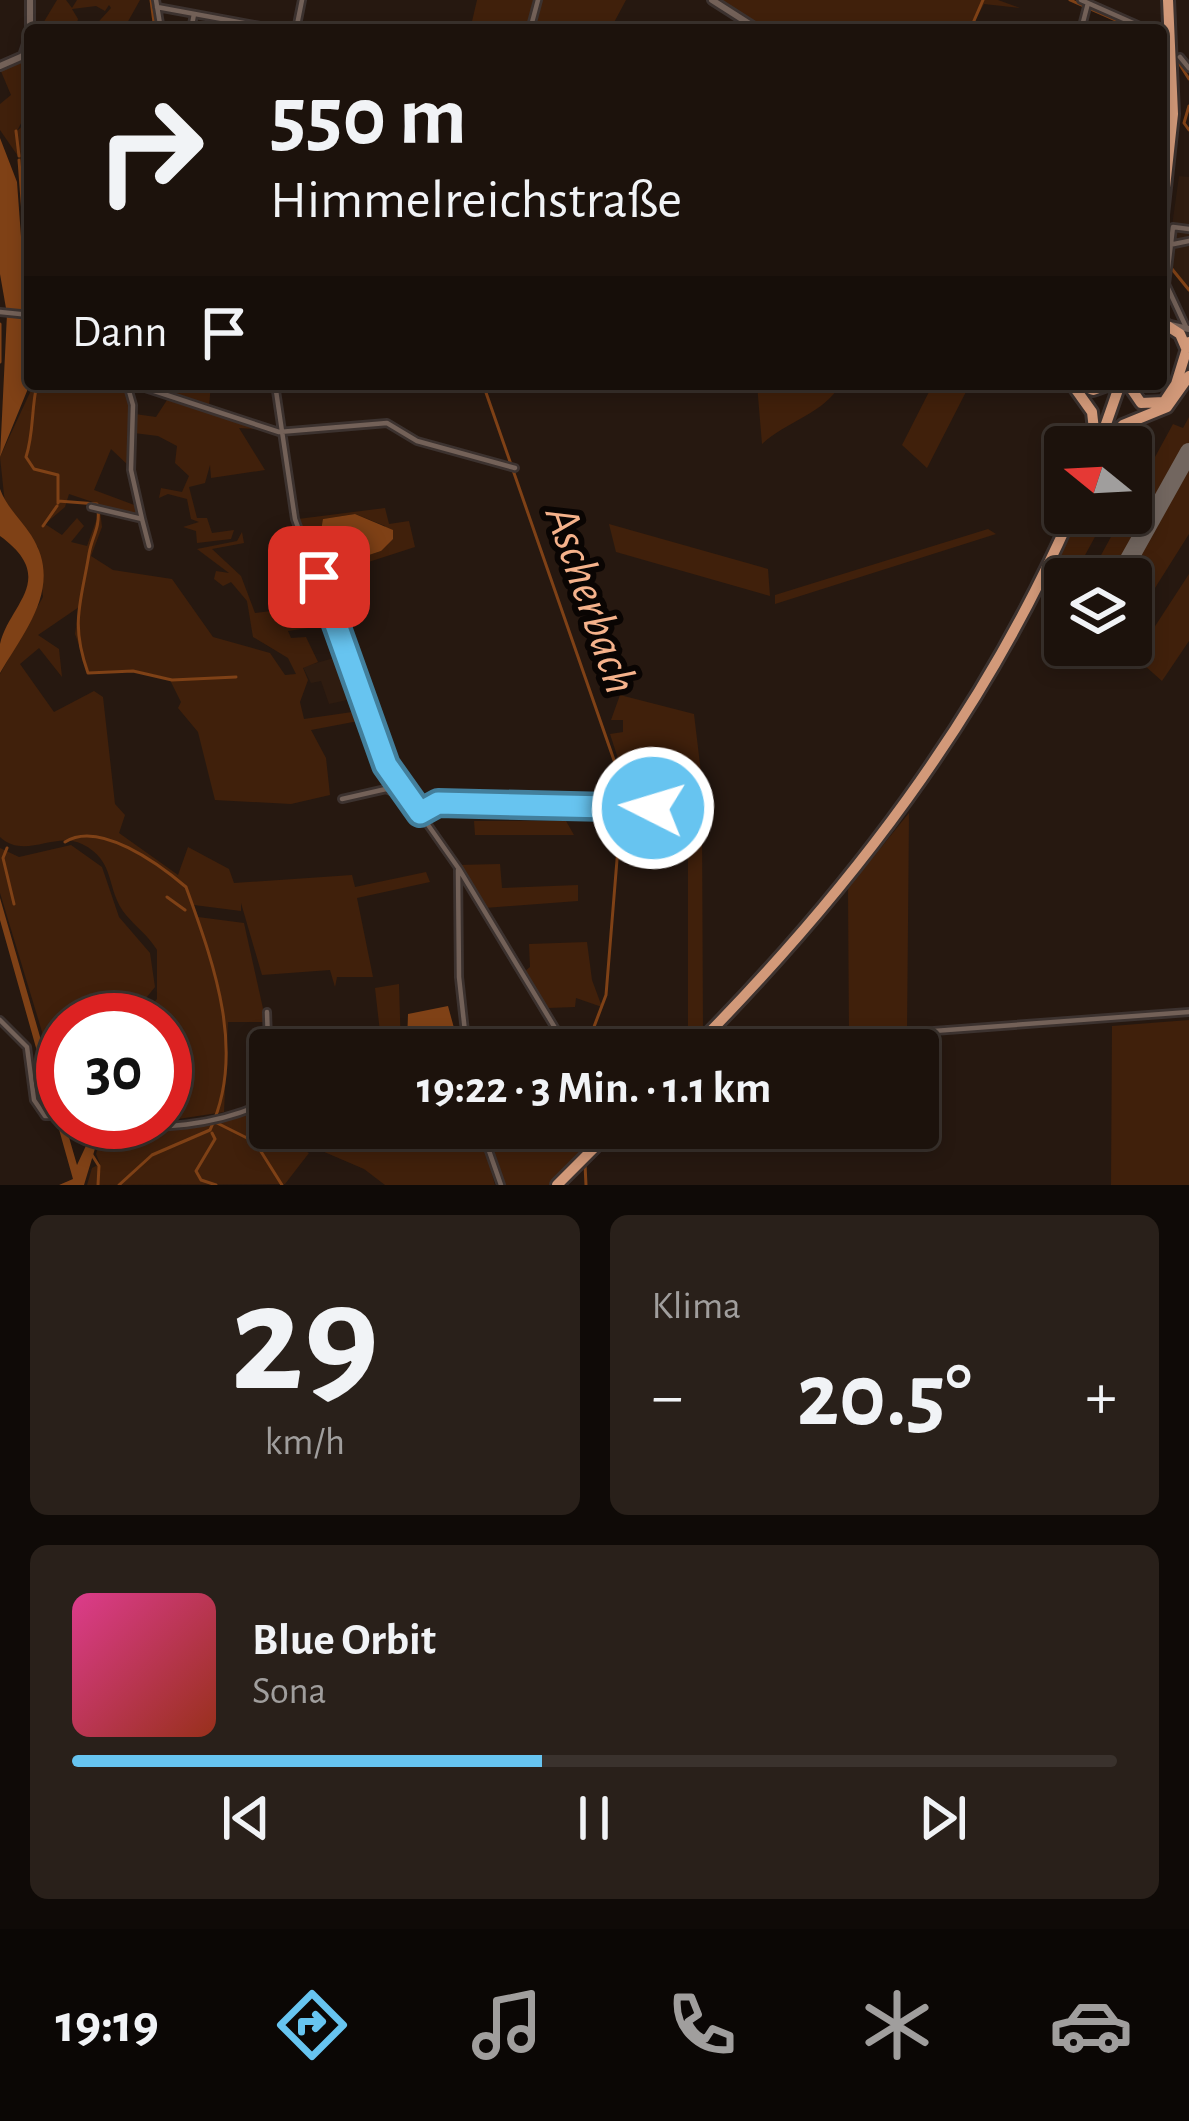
<!DOCTYPE html>
<html lang="de">
<head>
<meta charset="utf-8">
<style>
	:root { --surface:#1c120c; --page:#29201a; --text:#f1f3f6; --muted:#a09e9d; --line:#3a322d; --accent:#67c4f0 }
	body { margin:0; font-family:"Alegreya Sans",sans-serif; background:var(--page); color:var(--text); height:100vh; display:flex; flex-direction:column; font-size:45px; white-space:nowrap }
	* { box-sizing:border-box; margin:0 }
	p { font-size:39px; color:var(--muted) }
	.icon { flex:none; width:66px; height:66px; fill:none; stroke:currentColor; stroke-width:2; stroke-linecap:round; stroke-linejoin:round }
	.map { position:relative; height:1185px; overflow:hidden }
	.sheet { display:flex; flex-direction:column; gap:30px; padding:30px; background:#0f0a07; flex:1 }
	.sheet>* { flex:none }
	.top-card { position:absolute; left:24px; top:24px; width:1143px; height:366px; border-radius:12px; box-shadow:0 6px 18px #0003,0 0 0 3px var(--line); background:#1c120c; color:var(--text); overflow:hidden }
	.needle { width:78px; rotate:288deg }
	.buttons { position:absolute; left:1044px; top:426px; display:grid; gap:24px }
	.buttons a { display:grid; place-items:center; width:108px; height:108px; border-radius:12px; background:var(--surface); box-shadow:0 6px 18px #0003,0 0 0 3px var(--line); font-size:60px }
	.speed { position:absolute; left:36px; top:993px; display:flex; gap:24px; font-size:60px; font-weight:700; text-align:center }
	.speed>* { display:grid; place-content:center; width:156px; height:156px; border-radius:50%; background:var(--surface); box-shadow:0 6px 18px #0003,0 0 0 3px var(--line); line-height:1 }
	.speed .limit { border:18px solid #d22; background:#fff; color:#111 }
	.pin { position:absolute; display:grid; place-items:center; width:102px; height:102px; color:#fff; margin:-51px; border-radius:24px; box-shadow:0 6px 18px #0006 }
	.me { position:absolute; width:132px; margin:-66px; rotate:275deg; stroke-linejoin:round; filter:drop-shadow(0 0 9px #0008) }
	.turn { display:flex; align-items:center; gap:42px; height:252px; padding:0 48px; font-size:54px }
	.turn .icon { width:156px; height:156px; stroke-width:2.5 }
	.turn b { display:block; font-size:84px; line-height:102px }
	.then { display:flex; align-items:center; height:114px; padding:0 48px; background:#0003; gap:24px; font-size:45px }
	.big { font-size:90px; font-weight:700; line-height:1.1 }
	.sheet .card { flex:1; display:flex; flex-direction:column; justify-content:center; gap:18px; min-width:0; padding:0 42px; border-radius:18px; background:var(--page) }
	.sheet .dial { align-items:center; gap:0 }
	.dial b { font-size:156px; line-height:1 }
	.song { display:flex; align-items:center; gap:36px }
	.cover { width:144px; height:144px; border-radius:18px; background:linear-gradient(135deg,hsl(330 70% 55%),hsl(10 70% 35%)) }
	.played { height:12px; border-radius:6px; background:linear-gradient(90deg,var(--accent) 45%,var(--line) 45%) }
	.keys { display:flex; justify-content:space-around; direction:ltr }
	.heat { display:flex; justify-content:space-between; align-items:center; font-size:66px; direction:ltr }
	.sheet .tiles { flex:1; display:grid; gap:30px; grid-template-columns:1fr 1fr }
	.card:last-child { grid-column:span 2 }
	.trip { position:absolute; left:249px; top:1029px; width:690px; height:120px; border-radius:12px; background:var(--surface); box-shadow:0 6px 18px #0003,0 0 0 3px var(--line); font-weight:700; line-height:120px; text-align:center }
	.tabs { display:flex; height:192px; justify-content:space-around; align-items:center; background:#0b0705; color:var(--muted) }
	.tabs .icon { width:84px; height:84px }
	.tabs .active { color:var(--accent) }
	.tabs b { font-size:54px; color:var(--text) }
	.map>svg:first-child { display:block }
</style>
</head>
<body>
<div class="map">
<svg width="1189" height="1185" viewBox="0 0 1189 1185">
	<rect width="100%" height="100%" fill="#261810"/>
	<path fill="#2f1c10" d="M1179 176 1189 177V292L1167 261Z
		M347 654 361 697 329 704 321 681 311 683 303 667Z"/>
	<path fill="#40200b" fill-rule="evenodd" d="M57 0H66L72 8 77 0H140L126 25 134 30H82L92 29 111 8 109 5 105 11 96 6 72 9 78 19 75 30H39Z
		M477 0H626L610 30H470Z
		M718 0H998L1020 8 984 4 970 30H766Z
		M26 58 30 71 27 65 21 71 30 106 17 131 30 119V222L24 218 30 313 20 159 0 130V104L11 95 0 69Z
		M34 384H125L133 405 129 466 111 449 94 490 137 506V517L69 494 65 507 45 524 62 535 77 518 84 526 71 542 87 546 100 510 102 527 91 556 113 570 172 579 213 637 270 653 285 675 296 674 288 658 253 637 247 601 231 582 223 586 214 579 216 571 229 573 197 549 237 541 242 532 244 543 212 549 241 576 255 613 304 607 306 619 314 617 310 606 328 604 336 624 288 631 291 638 306 637 318 662 303 668 308 680 300 702 304 719 366 710 369 719 311 730 326 758 330 795 291 804 215 800 198 732 178 708 181 702 169 678 132 670 89 672 75 634 79 607 38 635 59 649 62 677 39 648 20 664 54 712 94 691 103 697 115 804 125 815 119 833 178 875 188 847 229 869 234 883 352 875 355 887 426 872 430 882 357 898 373 977H337L335 987 330 970 262 975 241 903V911L194 905 198 917 244 923 266 1022H228L224 1112 165 1121V1020H137L157 999V950C148 935 136 927 126 915 105 890 117 861 82 844 54 831 25 860 0 837V674L43 597 38 547 5 504 0 457Z
		M154 384H211L209 407 269 425 196 408 256 429 239 428 265 470 211 478 210 465 205 483 189 487 197 518H207L212 533 234 530 231 539 197 543 196 531 183 527 199 522 191 519 187 499 168 494 159 498 161 488 182 492 189 476 175 463 177 446 158 436 134 433 135 414 156 417 167 400 190 407 150 391Z
		M757 384H840C827 412 785 422 762 444Z
		M933 384H970L927 468 902 445Z
		M1189 417V534L1131 626V579H1088L1124 513H1131V501L1173 424 1183 428Z
		M385 508 389 524 409 521 415 547 322 577 298 519ZM355 514 385 526 381 551 354 560 323 519Z
		M1076 513H1108L1072 579H1065L1063 594 1055 589 1037 599Z
		M609 524 768 569 770 596 616 552Z
		M988 529 996 534 775 604V595Z
		M1189 574V641L1162 681 1135 657Z
		M620 695 694 714 707 823 702 824 703 1031 693 1042H688V826L645 827 646 784 626 783 610 734 623 732V720H611Z
		M909 813 907 1032 849 1037 848 888Z
		M474 821H566L574 835H475Z
		M71 845 102 867 119 917 150 953 155 987 128 1020H63V1101L0 893V848L19 857Z
		M500 864 502 888 578 885V901L485 908 458 865Z
		M587 942 592 980 602 1007 576 998 575 1007 548 1008 524 972 530 967 529 944Z
		M399 984 401 1050H382L375 988Z
		M1189 1020V1185H1111L1112 1026Z
		M256 1110 262 1115 260 1126 309 1153 285 1184 87 1185 92 1168 100 1164 96 1154 104 1129 141 1130Z
		M281 1128H479L495 1185H385L364 1169 280 1133Z
		M483 1128H580L581 1152 550 1185H503Z"/>
	<path fill="#7f4116" d="M0 138 17 182 30 359 27 391 0 457 7 314 0 274Z
		M0 489C7 508 20 518 31 535 64 586 25 630 0 673 0 665 0 653 0 644 9 604 59 579 0 536Z
		M355 514 393 530V539L381 551 354 560 339 543H319L323 519Z
		M0 898 77 1165 97 1122H103L84 1185H59L73 1179 0 920Z
		M448 1006 460 1050H413L407 1043 408 1014Z"/>
	<g fill="none" stroke-linecap="round" stroke-linejoin="round">
		<path stroke="#7f4116" stroke-width="3" d="M151 0 155 30
			M1070 0 1138 30
			M970 30 983 0
			M1177 60 1189 79
			M1189 106 1184 123 1189 130
			M16 131 19 156
			M19 160 30 308
			M1161 260 1166 264
			M1172 269 1189 290
			M0 324V362
			M37 384C31 410 34 432 26 457L34 469 58 475V503
			M483 384 623 786 606 995 586 1048
			M58 501 97 504
			M98 509C100 529 92 536 89 554 81 603 70 623 88 673L133 671 172 680 236 677
			M43 526 57 506
			M65 842C99 820 159 864 186 887 213 962 247 1052 210 1130L152 1155 119 1185
			M7 848 3 858 14 904
			M167 897 185 910
			M217 1123 255 1142 282 1185
			M585 1128V1149
			M212 1133 215 1139 196 1171 201 1180 216 1185
			M92 1155 99 1166 98 1185
			M585 1164 586 1185"/>
		<path stroke="#72665f" stroke-width="18" d="M1118 579 1189 452"/>
		<defs>
			<path id="minor" d="M156 0 161 30
				M1081 0 1149 30
				M157 7 282 30
				M191 30 194 14
				M296 30 302 0
				M530 30 538 0
				M1081 30 1088 3
				M1180 57 1189 68
				M1169 245 1189 241
				M0 312 30 315
				M1187 329 1166 284 1173 227 1189 229
				M133 384 279 432 387 423 417 441 515 468
				M275 384 295 519 386 765 459 869 566 1046
				M91 507 142 519 131 470 133 405 127 384
				M142 519 149 546
				M342 799 386 789 408 798
				M420 813 438 803 626 804 647 805 666 820
				M458 870 459 977 467 1050
				M267 1012 270 1099
				M0 1020 27 1047 34 1100 45 1116H63
				M704 1048 1189 1012
				M542 1050 562 1046 585 1050
				M99 1122C152 1133 222 1125 270 1100
				M481 1128 501 1185"/>
			<path id="tertiary" d="M30 0V30
				M712 0 759 30
				M0 66 23 56 30 35
				M1161 323 1189 329"/>
			<path id="trunk" d="M1161 224 1173 114 1168 0
				M1166 325 1180 334 1186 348
				M1072 384 1092 412 1096 447
				M1079 384 1093 390 1110 384
				M1128 384 1141 403 1164 402 1176 384 1189 342
				M1099 444 1120 384
				M1101 447 1123 425 1167 407 1189 376
				M692 1050C849 892 982 718 1072 513
				M557 1185 614 1128"/>
		</defs>
		<use href="#minor" stroke="#3c322f" stroke-width="10"/>
		<use href="#tertiary" stroke="#3c322f" stroke-width="12"/>
		<use href="#trunk" stroke="#3c322f" stroke-width="16"/>
		<use href="#minor" stroke="#736158" stroke-width="4.5"/>
		<use href="#tertiary" stroke="#736158" stroke-width="6"/>
		<use href="#trunk" stroke="#d29979" stroke-width="10"/>
		<defs>
			<path id="minor-bridge" d="M686 1050 704 1048"/>
		</defs>
		<use href="#minor-bridge" stroke="#3c322f" stroke-width="10" stroke-linecap="butt"/>
		<use href="#minor-bridge" stroke="#736158" stroke-width="4.5"/>
	</g>
	<g fill="none" stroke-linecap="round" stroke-linejoin="round">
		<defs>
			<path id="route" d="M319 577 386 765 420 813 438 803 653 808"/>
		</defs>
		<use href="#route" stroke="#437f9c" stroke-width="30"/>
		<use href="#route" stroke="#67c4f0" stroke-width="21"/>
	</g>
	<g text-anchor="middle" stroke-width="12" stroke-linejoin="round" paint-order="stroke">
		<g font-size="48" font-style="italic" fill="#f5b28b" stroke="#0a0503">
			<text transform="translate(593 599) rotate(71)" y="17">Ascherbach</text>
		</g>
	</g>
</svg>
<div class="buttons">
<a><svg class="needle" viewBox="-14 -14 28 28"><path d="M0-13l5 13h-10z" fill="#e53935"/><path d="M0 13l5-13h-10z" fill="#a09e9d"/></svg></a>
<a><svg class="icon" aria-label="layers" viewBox="0 0 24 24"><path d="M12 4l9 5-9 5-9-5zM3 14l9 5 9-5"/></svg></a>
</div>
<div class="speed"><div class="limit">30</div></div>
<div class="pin" style="left:319px;top:577px;background:#d93025"><svg class="icon" aria-label="arrive" viewBox="0 0 24 24"><path d="M6 21V4h12l-3 4 3 4H6"/></svg></div>
<svg class="me" style="left:653px;top:808px" viewBox="-20 -20 40 40"><circle r="17" fill="#67c4f0" stroke="#fff" stroke-width="3"/><path d="M0-11L8 9 0 5-8 9z" fill="#fff"/></svg>
<div class="trip">19:22 · 3 Min. · 1.1 km</div>
<div class="top-card">
<div class="turn"><svg class="icon" aria-label="right" viewBox="0 0 24 24"><path d="M7 20v-9h11M14 6l5 5-5 5"/></svg><div><b>550 m</b>Himmelreichstraße</div></div>
<div class="then">Dann<svg class="icon" aria-label="arrive" viewBox="0 0 24 24"><path d="M6 21V4h12l-3 4 3 4H6"/></svg></div>
</div>
</div>
<section class="sheet">
<div class="tiles">
<div class="card dial"><b>29</b><p>km/h</p></div>
<div class="card"><p>Klima</p>
<div class="heat"><a>−</a><b class="big">20.5°</b><a>+</a></div>
</div>
<div class="card">
<div class="song"><i class="cover"></i><div><b>Blue Orbit</b><p>Sona</p></div></div>
<div class="played"></div>
<div class="keys"><svg class="icon" aria-label="previous" viewBox="0 0 24 24"><path d="M18 5L8 12l10 7zM5 5v14"/></svg><svg class="icon" aria-label="pause" viewBox="0 0 24 24"><path d="M8 5v14M16 5v14"/></svg><svg class="icon" aria-label="next" viewBox="0 0 24 24"><path d="M6 5l10 7-10 7zM19 5v14"/></svg></div>
</div>
</div>
</section>
<nav class="tabs">
<b>19:19</b>
<svg class="icon active" aria-label="directions" viewBox="0 0 24 24"><path d="M12 3l9 9-9 9-9-9zM9 14v-3h6M13 9l2 2-2 2"/></svg>
<svg class="icon" aria-label="music" viewBox="0 0 24 24"><path d="M9 18V5l10-2v13"/><circle cx="6" cy="18" r="3"/><circle cx="16" cy="16" r="3"/></svg>
<svg class="icon" aria-label="phone" viewBox="0 0 24 24"><path d="M5 4h4l2 5-3 2q2 4 5 5l2-3 5 2v4C11 20 4 13 5 4z"/></svg>
<svg class="icon" aria-label="climate" viewBox="0 0 24 24"><path d="M12 3v18M4 7l16 10M4 17L20 7"/></svg>
<svg class="icon" aria-label="car" viewBox="0 0 24 24"><path d="M5 17H2v-5l4-1 3-4h7l3 4 3 1v5h-3M9 17h6M6 11h13"/><circle cx="7" cy="17" r="2"/><circle cx="17" cy="17" r="2"/></svg>
</nav>
</body>
</html>
